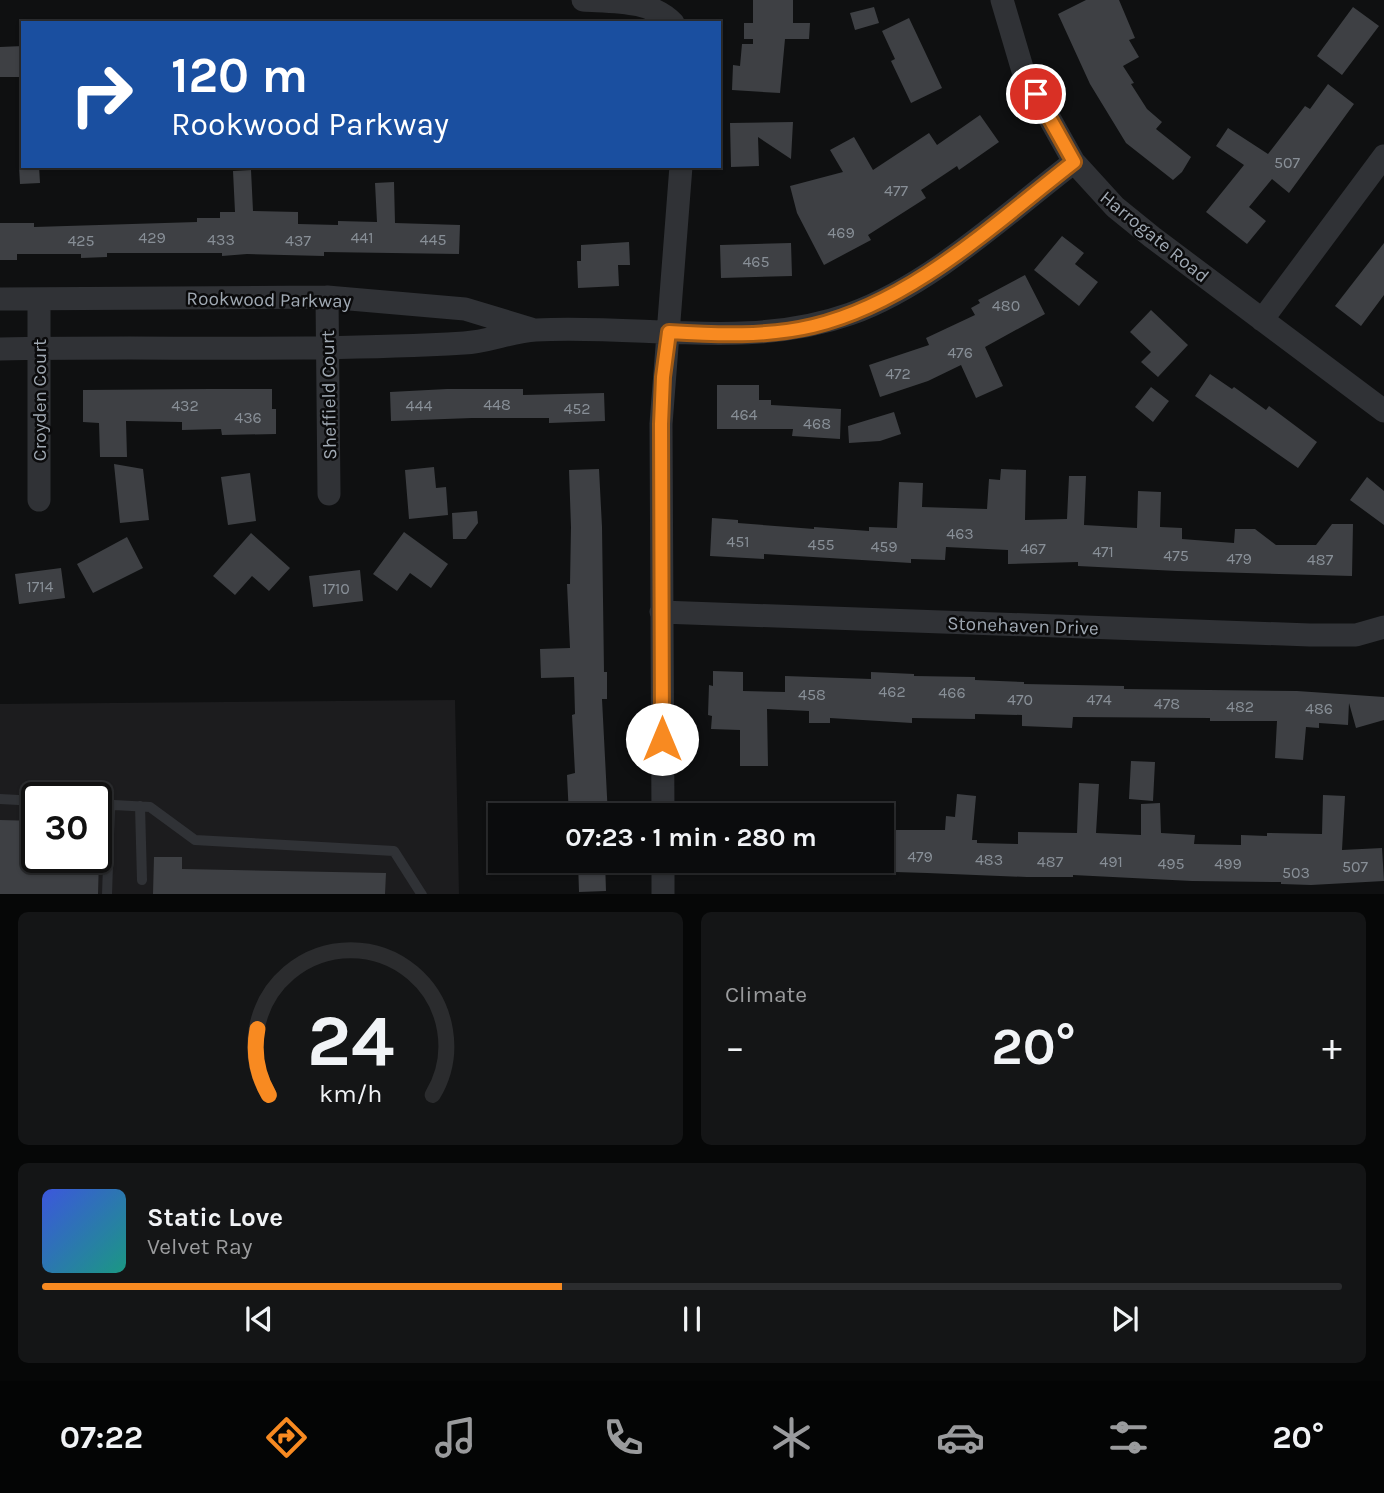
<!DOCTYPE html>
<html lang="en">
<head>
<meta charset="utf-8">
<style>
	:root { --surface:#0b0c0d; --page:#141516; --text:#f1f3f6; --muted:#9a9b9d; --line:#2b2c2e; --accent:#f88a21 }
	body { margin:0; font-family:Karla,sans-serif; background:var(--page); color:var(--text); height:100vh; display:flex; flex-direction:column; font-size:26px; white-space:nowrap }
	* { box-sizing:border-box; margin:0 }
	p { font-size:23px; color:var(--muted) }
	.icon { flex:none; width:38px; height:38px; fill:none; stroke:currentColor; stroke-width:2; stroke-linecap:round; stroke-linejoin:round }
	.map { position:relative; height:894px; overflow:hidden }
	.details { display:flex; flex-direction:column; gap:18px; padding:18px; background:#060707; flex:1 }
	.details>* { flex:none }
	.banner { position:absolute; left:21px; top:21px; width:700px; height:147px; border-radius:0px; box-shadow:0 2px 5px #0004,0 0 0 2px var(--line); background:#1a4fa0; color:#fff; overflow:hidden }
	.speed { position:absolute; left:21px; top:782px; display:flex; gap:14px; font-size:35px; font-weight:700; text-align:center }
	.speed>* { display:grid; place-content:center; width:91px; height:91px; border-radius:50%; background:var(--surface); box-shadow:0 2px 5px #0004,0 0 0 2px var(--line); line-height:1 }
	.speed .limit { border:4px solid #111; border-radius:10px; background:#fff; color:#111 }
	.pin { position:absolute; display:grid; place-items:center; width:60px; height:60px; color:#fff; margin:-30px; border:4px solid #fff; border-radius:50%; box-shadow:0 2px 7px #0007 }
	.me { position:absolute; width:77px; margin:-38px; rotate:0deg; stroke-linejoin:round; filter:drop-shadow(0 0 5px #0008) }
	.turn { display:flex; align-items:center; gap:24px; height:147px; padding:0 35px; font-size:32px }
	.turn .icon { width:91px; height:91px; stroke-width:2.5 }
	.turn b { display:block; font-size:49px; line-height:60px }
	.big { font-size:52px; font-weight:700; line-height:1.1 }
	.details .widget { flex:1; display:flex; flex-direction:column; justify-content:center; gap:10px; min-width:0; padding:0 24px; border-radius:10px; background:var(--page) }
	.details .dial { align-items:center; gap:0 }
	.dial svg { height:182px; overflow:visible; fill:none; stroke:var(--line); stroke-width:7; stroke-linecap:round; text-anchor:middle }
	.dial text { fill:var(--text); stroke:none }
	.song { display:flex; align-items:center; gap:21px }
	.cover { width:84px; height:84px; border-radius:10px; background:linear-gradient(135deg,hsl(230 70% 55%),hsl(170 70% 35%)) }
	.played { height:7px; border-radius:4px; background:linear-gradient(90deg,var(--accent) 40%,var(--line) 40%) }
	.keys { display:flex; justify-content:space-around; direction:ltr }
	.heat { display:flex; justify-content:space-between; align-items:center; font-size:38px; direction:ltr }
	.details .tiles { flex:1; display:grid; gap:18px; grid-template-columns:1fr 1fr }
	.widget:last-child { grid-column:span 2 }
	.trip { position:absolute; left:488px; top:803px; width:406px; height:70px; border-radius:0px; background:var(--surface); box-shadow:0 2px 5px #0004,0 0 0 2px var(--line); font-weight:700; line-height:70px; text-align:center }
	.dock { display:flex; height:112px; justify-content:space-around; align-items:center; background:#040505; color:var(--muted) }
	.dock .icon { width:49px; height:49px }
	.dock .active { color:var(--accent) }
	.dock b { font-size:32px; color:var(--text) }
	.map>svg:first-child { display:block }
</style>
</head>
<body>
<div class="map">
<svg width="1384" height="895" viewBox="0 0 1384 895">
	<rect width="100%" height="100%" fill="#0f1011"/>
	<path fill="#1c1c1e" fill-rule="evenodd" d="M455 700 459 894H0V704ZM37 798H96V858H37Z"/>
	<path fill="#3e4044" d="M753 0H793V23H810L809 39H785L780 93 732 90 733 65 740 66 742 44H753V39H744V23H753Z
		M1086 0H1119L1135 38 1129 40 1139 57 1123 66 1134 83 1131 84 1147 109 1162 122 1156 129 1191 157 1182 172 1173 180 1126 143 1090 84 1058 14Z
		M874 7 879 23 855 30 850 13Z
		M1353 7 1379 26 1342 75 1317 56Z
		M909 18 942 88 911 103 891 61 895 59 882 31Z
		M23 46V77H0V47Z
		M1328 84 1354 104 1289 193 1272 179 1249 207 1266 221 1247 244 1206 212 1244 165 1216 146 1228 128 1268 154 1305 106 1310 109Z
		M980 115 999 142 959 170 957 166 921 190 926 198 868 235 871 240 824 265 797 213 790 186 843 172 830 150 854 137 873 170 929 133 937 145Z
		M793 122 791 159 758 137 759 166 731 167 730 123Z
		M19 166H39L40 183 20 184Z
		M251 170 253 211 298 212V224L338 225V221L377 222 375 183 394 182 395 223 460 225 459 254 324 252V256L247 254 222 256V253H107V257L81 258V254H17V260H0V223H34V227L197 222V218H220V212H235L233 171Z
		M1062 236 1084 253 1075 264 1098 282 1079 306 1034 270Z
		M629 242 630 265H618L619 286 578 288 577 261H581V245Z
		M791 243 792 276 721 278 720 245Z
		M1384 243V295L1361 326 1335 306Z
		M1025 275 1045 314 985 347 1003 386 976 398 961 365 928 381 880 397 869 365 929 345 926 338 975 315 971 308 980 303 978 300Z
		M1151 310 1188 345 1158 377 1141 362 1151 352 1130 332Z
		M1210 374 1232 389 1234 387 1266 410 1269 406 1317 442 1298 468 1195 396Z
		M717 385H759V400H771V405L841 409 840 439 792 436 793 429H717Z
		M1151 387 1169 401 1153 422 1135 407Z
		M210 389H272V409H276V434L222 435 221 429 182 430V422L126 421 127 457H100L99 423 83 422V390Z
		M447 389H523V395L604 393 605 421 549 423V418H472L391 421 390 392Z
		M894 412 901 434 880 441 849 443 848 426Z
		M114 464 143 469 149 520 120 523Z
		M434 467 436 488 446 487 448 515 409 519 405 470Z
		M599 469 602 527 604 672H607V699H602L608 816H569L567 775 575 773 572 715 575 714 574 677 541 678 540 649 570 648 567 584H570L571 527 569 470Z
		M1001 469 1026 470 1025 520 1067 519 1069 476H1086L1084 525 1137 528 1138 491 1161 492 1160 527 1182 528V539L1234 543 1235 529H1255L1276 545H1316L1332 524H1353L1352 576 1177 571 1078 566V562L1008 564V550L946 547 945 560 911 559V563L764 554V559L710 556 712 518 738 520V523L814 529V527L869 531V527L897 528 899 482 923 483 922 507 987 509 989 479 1000 480Z
		M250 473 256 521 228 525 221 477Z
		M1367 477 1384 491V525L1350 500Z
		M477 511 478 523 466 539H453L452 513Z
		M404 532 448 564 431 588 410 573 397 591 373 574Z
		M251 533 290 568 269 591 252 576 235 595 213 576Z
		M127 537 143 568 93 593 77 564Z
		M61 568 65 598 19 604 15 574Z
		M360 570 363 601 313 607 309 576Z
		M713 671 743 672V691L785 692V676L871 679V672L914 674V676L975 677V680L1024 682V684L1124 686V689L1297 691 1384 697V720L1356 728 1349 703 1348 725 1319 723V728L1306 727 1303 760 1275 758 1277 721H1210V718L1073 717 1072 728 1022 726V715L975 714V719L912 718V723L830 718V723H809V711L767 709 768 766H740V730L711 729 712 716 708 715 709 685 713 686Z
		M1131 761 1155 762 1153 801 1129 799Z
		M1079 783 1099 784 1096 833 1141 835V804L1160 803 1161 833 1195 835 1194 844 1241 845V835L1267 836V833L1322 834 1323 795 1345 796 1342 850 1382 848 1384 881 1311 885 1281 884V882L1192 881 1073 875V877H1027L927 873 895 872V861L882 860V830H945L946 816 955 817 957 794 976 796 972 840H977V843L1018 844V832L1077 833Z
		M0 820 37 821V858H99L98 894H0Z
		M154 857H182V869L386 873 385 894H153Z
		M578 861H605L606 891 579 892Z"/>
	<g fill="none" stroke-linecap="round" stroke-linejoin="round">
		<path stroke="#303236" stroke-width="10" d="M0 799 37 801
			M96 804 150 807 195 840 394 851 422 895
			M140 806 142 880
			M107 895 110 805"/>
		<path stroke="#303236" stroke-width="23" d="M583 0C615 2 651 0 673 23
			M1002 0 1023 71 1074 162 1115 207 1152 237 1384 411
			M327 297 329 494
			M0 299 327 297 465 309 531 329
			M1262 320 1384 156
			M0 349C155 346 309 352 464 343 488 342 512 331 536 330 641 324 749 350 850 314 931 285 1006 214 1074 162
			M39 500V299
			M661 612 1310 635H1356L1384 627
			M663 816 661 424 681 166
			M663 861V895"/>
	</g>
	<g fill="none" stroke-linecap="round" stroke-linejoin="round">
		<defs>
			<path id="route" d="M662 739 661 424 663 377 669 332C717 335 767 337 813 326 913 302 995 223 1074 162L1036 94"/>
		</defs>
		<use href="#route" stroke="#a15a15" stroke-width="18"/>
		<use href="#route" stroke="#f88a21" stroke-width="12"/>
	</g>
	<g text-anchor="middle" stroke-width="5" stroke-linejoin="round" paint-order="stroke">
		<g font-size="16" fill="#888f97">
			<text x="1287" y="168">507</text>
			<text x="896" y="196">477</text>
			<text x="841" y="238">469</text>
			<text x="152" y="243">429</text>
			<text x="362" y="243">441</text>
			<text x="221" y="245">433</text>
			<text x="433" y="245">445</text>
			<text x="81" y="246">425</text>
			<text x="298" y="246">437</text>
			<text x="756" y="267">465</text>
			<text x="1006" y="311">480</text>
			<text x="960" y="358">476</text>
			<text x="898" y="379">472</text>
			<text x="497" y="410">448</text>
			<text x="185" y="411">432</text>
			<text x="419" y="411">444</text>
			<text x="577" y="414">452</text>
			<text x="744" y="420">464</text>
			<text x="248" y="423">436</text>
			<text x="817" y="429">468</text>
			<text x="960" y="539">463</text>
			<text x="738" y="547">451</text>
			<text x="821" y="550">455</text>
			<text x="884" y="552">459</text>
			<text x="1033" y="554">467</text>
			<text x="1103" y="557">471</text>
			<text x="1176" y="561">475</text>
			<text x="1239" y="564">479</text>
			<text x="1320" y="565">487</text>
			<text x="40" y="592">1714</text>
			<text x="336" y="594">1710</text>
			<text x="892" y="697">462</text>
			<text x="952" y="698">466</text>
			<text x="812" y="700">458</text>
			<text x="1020" y="705">470</text>
			<text x="1099" y="705">474</text>
			<text x="1167" y="709">478</text>
			<text x="1240" y="712">482</text>
			<text x="1319" y="714">486</text>
			<text x="920" y="862">479</text>
			<text x="989" y="865">483</text>
			<text x="1050" y="867">487</text>
			<text x="1111" y="867">491</text>
			<text x="1171" y="869">495</text>
			<text x="1228" y="869">499</text>
			<text x="1355" y="872">507</text>
			<text x="1296" y="878">503</text>
		</g>
		<g font-size="19" fill="#a0a9b3" stroke="#0b0b0c">
			<text transform="translate(1155 236) rotate(39)" y="7">Harrogate Road</text>
			<text transform="translate(269 299) rotate(1)" y="7">Rookwood Parkway</text>
			<text transform="translate(328 395) rotate(-91)" y="7">Sheffield Court</text>
			<text transform="translate(39 400) rotate(-90)" y="7">Croyden Court</text>
			<text transform="translate(1023 625) rotate(2)" y="7">Stonehaven Drive</text>
		</g>
	</g>
</svg>
<div class="speed"><div class="limit">30</div></div>
<div class="pin" style="left:1036px;top:94px;background:#d93025"><svg class="icon" aria-label="arrive" viewBox="0 0 24 24"><path d="M6 21V4h12l-3 4 3 4H6"/></svg></div>
<svg class="me" style="left:662px;top:739px" viewBox="-20 -20 40 40"><circle r="19" fill="#fff"/><path d="M0-13L10 11 0 6-10 11z" fill="#f88a21"/></svg>
<div class="trip">07:23 · 1 min · 280 m</div>
<div class="banner">
<div class="turn"><svg class="icon" aria-label="right" viewBox="0 0 24 24"><path d="M7 20v-9h11M14 6l5 5-5 5"/></svg><div><b>120 m</b>Rookwood Parkway</div></div>
</div>
</div>
<section class="details">
<div class="tiles">
<div class="widget dial"><svg viewBox="0 0 100 80">
<path d="M14 69A42 42 0 1 1 86 69"/>
<path d="M14 69A42 42 0 0 1 9 40" stroke="#f88a21"/>
<text x="50" y="56" font-size="32" font-weight="700">24</text>
<text x="50" y="72" font-size="11">km/h</text>
</svg></div>
<div class="widget"><p>Climate</p>
<div class="heat"><a>−</a><b class="big">20°</b><a>+</a></div>
</div>
<div class="widget">
<div class="song"><i class="cover"></i><div><b>Static Love</b><p>Velvet Ray</p></div></div>
<div class="played"></div>
<div class="keys"><svg class="icon" aria-label="previous" viewBox="0 0 24 24"><path d="M18 5L8 12l10 7zM5 5v14"/></svg><svg class="icon" aria-label="pause" viewBox="0 0 24 24"><path d="M8 5v14M16 5v14"/></svg><svg class="icon" aria-label="next" viewBox="0 0 24 24"><path d="M6 5l10 7-10 7zM19 5v14"/></svg></div>
</div>
</div>
</section>
<nav class="dock">
<b>07:22</b>
<svg class="icon active" aria-label="directions" viewBox="0 0 24 24"><path d="M12 3l9 9-9 9-9-9zM9 14v-3h6M13 9l2 2-2 2"/></svg>
<svg class="icon" aria-label="music" viewBox="0 0 24 24"><path d="M9 18V5l10-2v13"/><circle cx="6" cy="18" r="3"/><circle cx="16" cy="16" r="3"/></svg>
<svg class="icon" aria-label="phone" viewBox="0 0 24 24"><path d="M5 4h4l2 5-3 2q2 4 5 5l2-3 5 2v4C11 20 4 13 5 4z"/></svg>
<svg class="icon" aria-label="climate" viewBox="0 0 24 24"><path d="M12 3v18M4 7l16 10M4 17L20 7"/></svg>
<svg class="icon" aria-label="car" viewBox="0 0 24 24"><path d="M5 17H2v-5l4-1 3-4h7l3 4 3 1v5h-3M9 17h6M6 11h13"/><circle cx="7" cy="17" r="2"/><circle cx="17" cy="17" r="2"/></svg>
<svg class="icon" aria-label="filters" viewBox="0 0 24 24"><path d="M4 7h16M4 17h16"/><circle cx="9" cy="7" r="2"/><circle cx="15" cy="17" r="2"/></svg>
<b>20°</b>
</nav>
</body>
</html>
